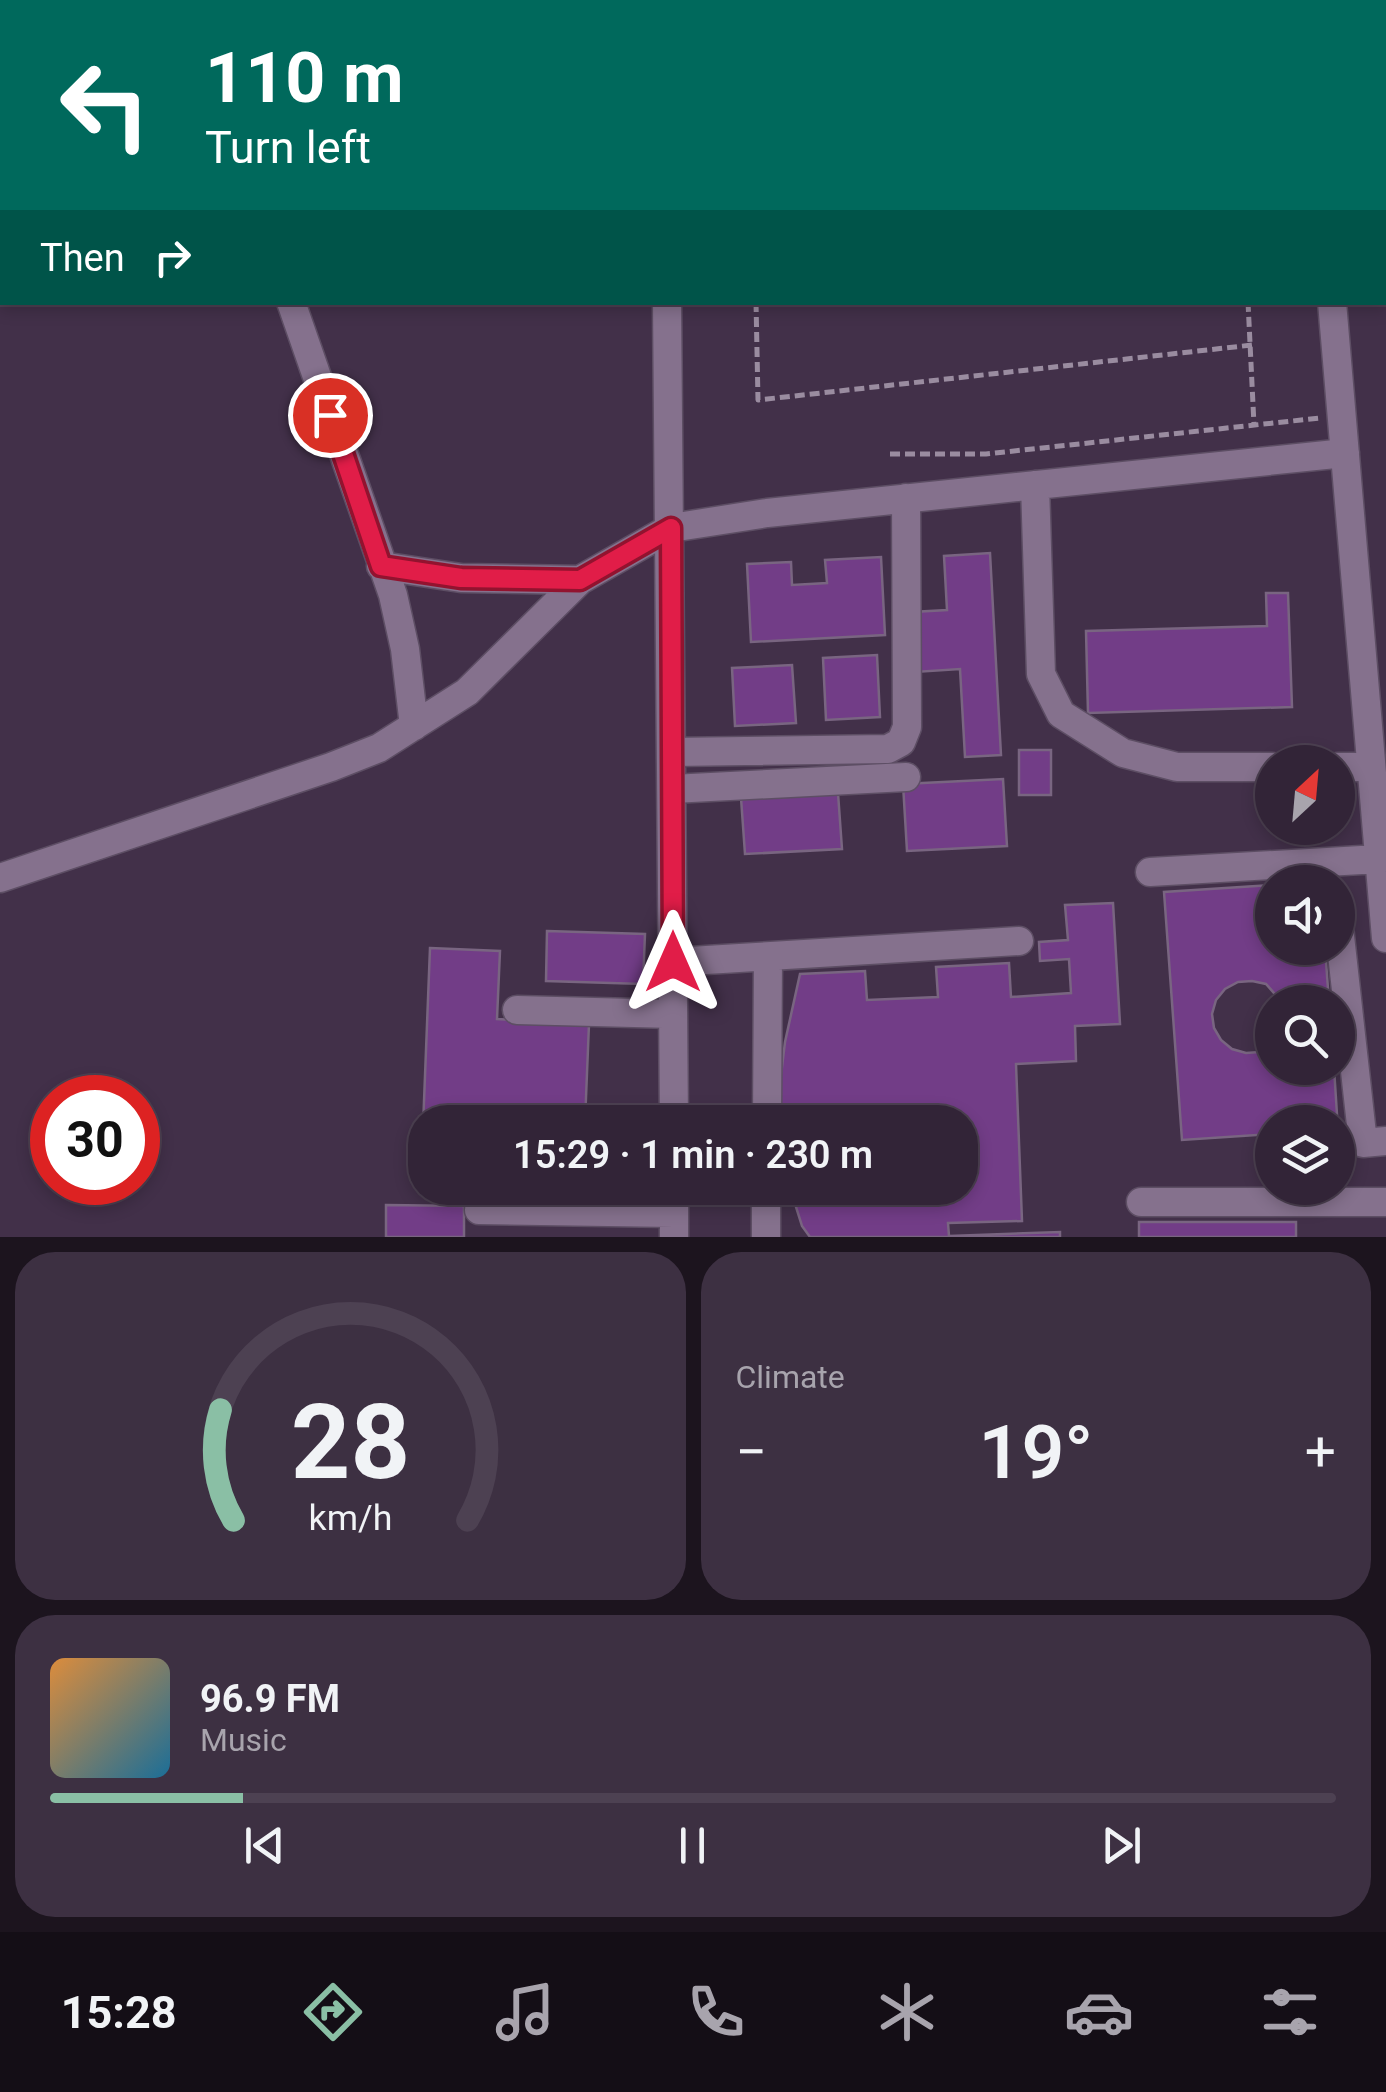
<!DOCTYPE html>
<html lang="en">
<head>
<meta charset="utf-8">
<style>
	:root { --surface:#322437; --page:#3d3042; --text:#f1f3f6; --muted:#a8a4ad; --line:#4d4152; --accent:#8abfa5 }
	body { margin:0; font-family:Roboto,sans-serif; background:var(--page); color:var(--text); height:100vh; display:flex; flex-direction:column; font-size:38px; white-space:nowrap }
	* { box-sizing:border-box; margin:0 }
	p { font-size:32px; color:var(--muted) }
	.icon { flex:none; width:55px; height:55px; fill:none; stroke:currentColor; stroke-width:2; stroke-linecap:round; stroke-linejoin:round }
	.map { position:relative; height:1237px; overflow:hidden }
	.side { display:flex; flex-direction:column; gap:15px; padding:15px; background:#1c141e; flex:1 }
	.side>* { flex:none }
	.hud { position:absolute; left:0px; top:0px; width:1388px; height:305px; box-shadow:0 5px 15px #0003,0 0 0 2px var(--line); background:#00695c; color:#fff; overflow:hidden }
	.needle { width:65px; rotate:26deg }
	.tools { position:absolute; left:1255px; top:745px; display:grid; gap:20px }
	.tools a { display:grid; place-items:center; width:100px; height:100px; border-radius:50%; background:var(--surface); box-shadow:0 5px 15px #0003,0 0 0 2px var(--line); font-size:50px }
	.speed { position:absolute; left:30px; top:1075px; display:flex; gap:20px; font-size:50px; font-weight:700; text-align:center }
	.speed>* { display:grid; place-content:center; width:130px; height:130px; border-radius:50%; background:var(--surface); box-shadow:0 5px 15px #0003,0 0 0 2px var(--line); line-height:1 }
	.speed .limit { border:15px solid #d22; background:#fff; color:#111 }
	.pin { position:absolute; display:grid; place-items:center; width:85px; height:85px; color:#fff; margin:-42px; border:5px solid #fff; border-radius:50%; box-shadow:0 2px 10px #0007 }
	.me { position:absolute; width:110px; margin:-55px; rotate:0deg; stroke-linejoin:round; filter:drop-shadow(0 0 8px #0008) }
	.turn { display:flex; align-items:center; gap:35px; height:210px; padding:0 40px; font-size:45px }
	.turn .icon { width:130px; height:130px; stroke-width:2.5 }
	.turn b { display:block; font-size:70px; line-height:85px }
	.then { display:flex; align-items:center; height:95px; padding:0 40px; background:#0003; gap:20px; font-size:38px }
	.big { font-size:75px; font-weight:600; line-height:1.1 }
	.side .card { flex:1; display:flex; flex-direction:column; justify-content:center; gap:15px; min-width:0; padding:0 35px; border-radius:40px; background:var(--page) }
	.side .dial { align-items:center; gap:0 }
	.dial svg { height:260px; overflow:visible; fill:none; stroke:var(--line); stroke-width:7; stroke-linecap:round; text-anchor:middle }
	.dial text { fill:var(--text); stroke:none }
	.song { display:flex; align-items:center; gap:30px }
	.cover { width:120px; height:120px; border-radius:15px; background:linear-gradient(135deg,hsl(30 70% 55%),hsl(200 70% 35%)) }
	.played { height:10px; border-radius:5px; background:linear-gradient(90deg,var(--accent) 15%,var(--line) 15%) }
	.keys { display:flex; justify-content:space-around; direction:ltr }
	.heat { display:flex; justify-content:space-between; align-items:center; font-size:55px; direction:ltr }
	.side .tiles { flex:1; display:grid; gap:15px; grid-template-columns:1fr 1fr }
	.card:last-child { grid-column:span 2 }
	.trip { position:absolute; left:408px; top:1105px; width:570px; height:100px; border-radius:40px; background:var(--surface); box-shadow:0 5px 15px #0003,0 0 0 2px var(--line); font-weight:600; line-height:100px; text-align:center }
	.tab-bar { display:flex; height:160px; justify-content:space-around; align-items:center; background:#140e16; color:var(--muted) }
	.tab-bar .icon { width:70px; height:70px }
	.tab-bar .selected { color:var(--accent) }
	.tab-bar b { font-size:45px; color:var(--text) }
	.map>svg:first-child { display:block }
</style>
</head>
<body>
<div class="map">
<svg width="1386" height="1237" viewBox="0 0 1386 1237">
	<rect width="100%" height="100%" fill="#423049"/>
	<path fill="#723d87" stroke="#796581" stroke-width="2.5" d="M272 0H421L422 2H273Z
		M990 553 1001 755 965 757 960 669 915 672 912 612 947 610 944 556Z
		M881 557 885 635 751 642 747 564 791 562 792 585 827 583 825 560Z
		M1266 593H1288L1292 707 1088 713 1086 631 1267 626Z
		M877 655 880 717 826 720 823 658Z
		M792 665 796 723 735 726 732 668Z
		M1019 750H1051V795H1019Z
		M1003 779 1007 846 907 851 903 784Z
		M838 793 842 849 745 854 741 798Z
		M1272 885V948H1325L1329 1002H1282L1266 984 1252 981 1238 982 1225 989 1216 1000 1212 1014 1214 1028 1221 1040 1232 1049 1246 1053 1260 1052 1272 1045V1068H1334L1338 1130V1122H1272V1134L1182 1140 1164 892Z
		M1113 903 1120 1024 1075 1026 1076 1061 1016 1064 1022 1221 948 1223 949 1236 1060 1232V1237H810L802 1226 790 1188H960V1122H779L778 1100 785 1042 800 974 865 971 867 1000 938 997 936 967 1009 963 1011 997 1071 993 1069 959 1040 961 1039 942 1068 940 1065 905Z
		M547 931 645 934 643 984 546 981Z
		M430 948 500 951 497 1019 589 1024 585 1122H425L423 1127Z
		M386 1205 464 1206V1237H386Z
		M1139 1222H1296V1237H1139Z"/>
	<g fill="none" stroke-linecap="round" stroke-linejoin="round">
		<defs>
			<path id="minor" d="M188 0V2
				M663 0V2
				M1306 0V2
				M504 2 511 0
				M291 302 393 595 405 649 414 726
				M667 302 674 1122
				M1332 302 1386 938
				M1035 485 1041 674 1061 714 1123 753 1177 767H1272
				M381 566 461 578 580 580
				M672 752 888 749 901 742 907 727 906 498
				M1338 767H1371
				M672 789 906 777
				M1150 872 1379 859
				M0 878 331 767 379 748 467 692 580 580 671 528 767 513 1345 453
				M1338 918 1363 1143 1386 1141
				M673 962 1019 941
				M517 1010 673 1014
				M767 1122 768 957
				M674 1188V1237
				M1141 1202H1386
				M479 1210 674 1213
				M766 1237V1188"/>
		</defs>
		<use href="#minor" stroke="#5d4e64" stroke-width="31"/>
		<path stroke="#9a8ca0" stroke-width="5" stroke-dasharray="10 5" stroke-linecap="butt" d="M750 0V2
			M1223 0V2
			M756 302 758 400 1252 345
			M1248 302 1254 425
			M890 454H986L1320 418"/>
		<use href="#minor" stroke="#85718d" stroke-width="28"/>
	</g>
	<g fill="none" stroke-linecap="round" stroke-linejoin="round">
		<defs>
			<path id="route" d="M330 415 381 566 461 578 580 580 671 528 673 962"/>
		</defs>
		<use href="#route" stroke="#92132f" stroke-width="25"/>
		<use href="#route" stroke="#e11d48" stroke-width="18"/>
	</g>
</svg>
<div class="tools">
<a><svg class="needle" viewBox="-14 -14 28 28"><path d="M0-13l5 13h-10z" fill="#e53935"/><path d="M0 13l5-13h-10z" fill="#a8a4ad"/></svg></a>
<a><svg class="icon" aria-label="sound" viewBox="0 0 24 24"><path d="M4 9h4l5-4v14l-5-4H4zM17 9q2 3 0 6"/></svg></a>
<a><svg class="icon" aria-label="search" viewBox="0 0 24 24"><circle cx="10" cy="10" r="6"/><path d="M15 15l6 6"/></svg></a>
<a><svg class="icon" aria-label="layers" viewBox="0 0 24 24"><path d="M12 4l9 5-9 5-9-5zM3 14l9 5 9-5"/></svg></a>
</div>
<div class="speed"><div class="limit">30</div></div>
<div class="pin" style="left:330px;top:415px;background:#d93025"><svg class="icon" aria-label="arrive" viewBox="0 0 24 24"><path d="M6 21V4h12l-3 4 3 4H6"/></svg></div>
<svg class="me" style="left:673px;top:962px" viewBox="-20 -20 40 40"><path d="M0-17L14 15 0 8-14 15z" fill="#e11d48" stroke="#fff" stroke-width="4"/></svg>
<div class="trip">15:29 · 1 min · 230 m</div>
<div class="hud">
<div class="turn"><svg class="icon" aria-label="left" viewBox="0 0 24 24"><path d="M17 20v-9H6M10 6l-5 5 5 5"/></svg><div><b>110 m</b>Turn left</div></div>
<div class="then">Then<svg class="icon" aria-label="right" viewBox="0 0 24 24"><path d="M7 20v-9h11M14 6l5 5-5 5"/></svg></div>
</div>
</div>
<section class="side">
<div class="tiles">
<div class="card dial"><svg viewBox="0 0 100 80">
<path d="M14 69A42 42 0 1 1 86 69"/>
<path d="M14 69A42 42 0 0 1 10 35" stroke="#8abfa5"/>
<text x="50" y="56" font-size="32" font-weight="700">28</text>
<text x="50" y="72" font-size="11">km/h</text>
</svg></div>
<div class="card"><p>Climate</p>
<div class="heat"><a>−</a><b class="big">19°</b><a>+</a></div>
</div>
<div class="card">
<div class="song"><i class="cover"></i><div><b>96.9 FM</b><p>Music</p></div></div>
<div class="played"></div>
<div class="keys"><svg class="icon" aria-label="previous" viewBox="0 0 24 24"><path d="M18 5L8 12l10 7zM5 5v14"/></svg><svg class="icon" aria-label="pause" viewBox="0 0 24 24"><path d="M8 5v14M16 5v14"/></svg><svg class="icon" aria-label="next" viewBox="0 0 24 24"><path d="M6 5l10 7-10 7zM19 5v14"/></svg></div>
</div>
</div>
</section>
<nav class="tab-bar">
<b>15:28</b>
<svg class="icon selected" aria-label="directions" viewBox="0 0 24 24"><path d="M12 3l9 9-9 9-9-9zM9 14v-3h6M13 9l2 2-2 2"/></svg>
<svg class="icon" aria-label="music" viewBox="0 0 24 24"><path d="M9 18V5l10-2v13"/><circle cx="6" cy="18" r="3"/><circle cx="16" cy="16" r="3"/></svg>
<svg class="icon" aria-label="phone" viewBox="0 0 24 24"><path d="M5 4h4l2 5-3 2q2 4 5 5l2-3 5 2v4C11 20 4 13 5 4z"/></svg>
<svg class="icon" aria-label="climate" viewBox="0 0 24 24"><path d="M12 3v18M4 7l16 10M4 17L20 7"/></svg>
<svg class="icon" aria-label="car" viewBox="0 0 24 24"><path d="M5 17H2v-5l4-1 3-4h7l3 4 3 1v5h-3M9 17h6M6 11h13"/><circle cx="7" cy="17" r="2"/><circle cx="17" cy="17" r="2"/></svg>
<svg class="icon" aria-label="filters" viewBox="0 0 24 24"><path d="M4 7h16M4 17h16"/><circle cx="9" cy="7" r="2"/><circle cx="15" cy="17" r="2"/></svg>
</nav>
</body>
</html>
